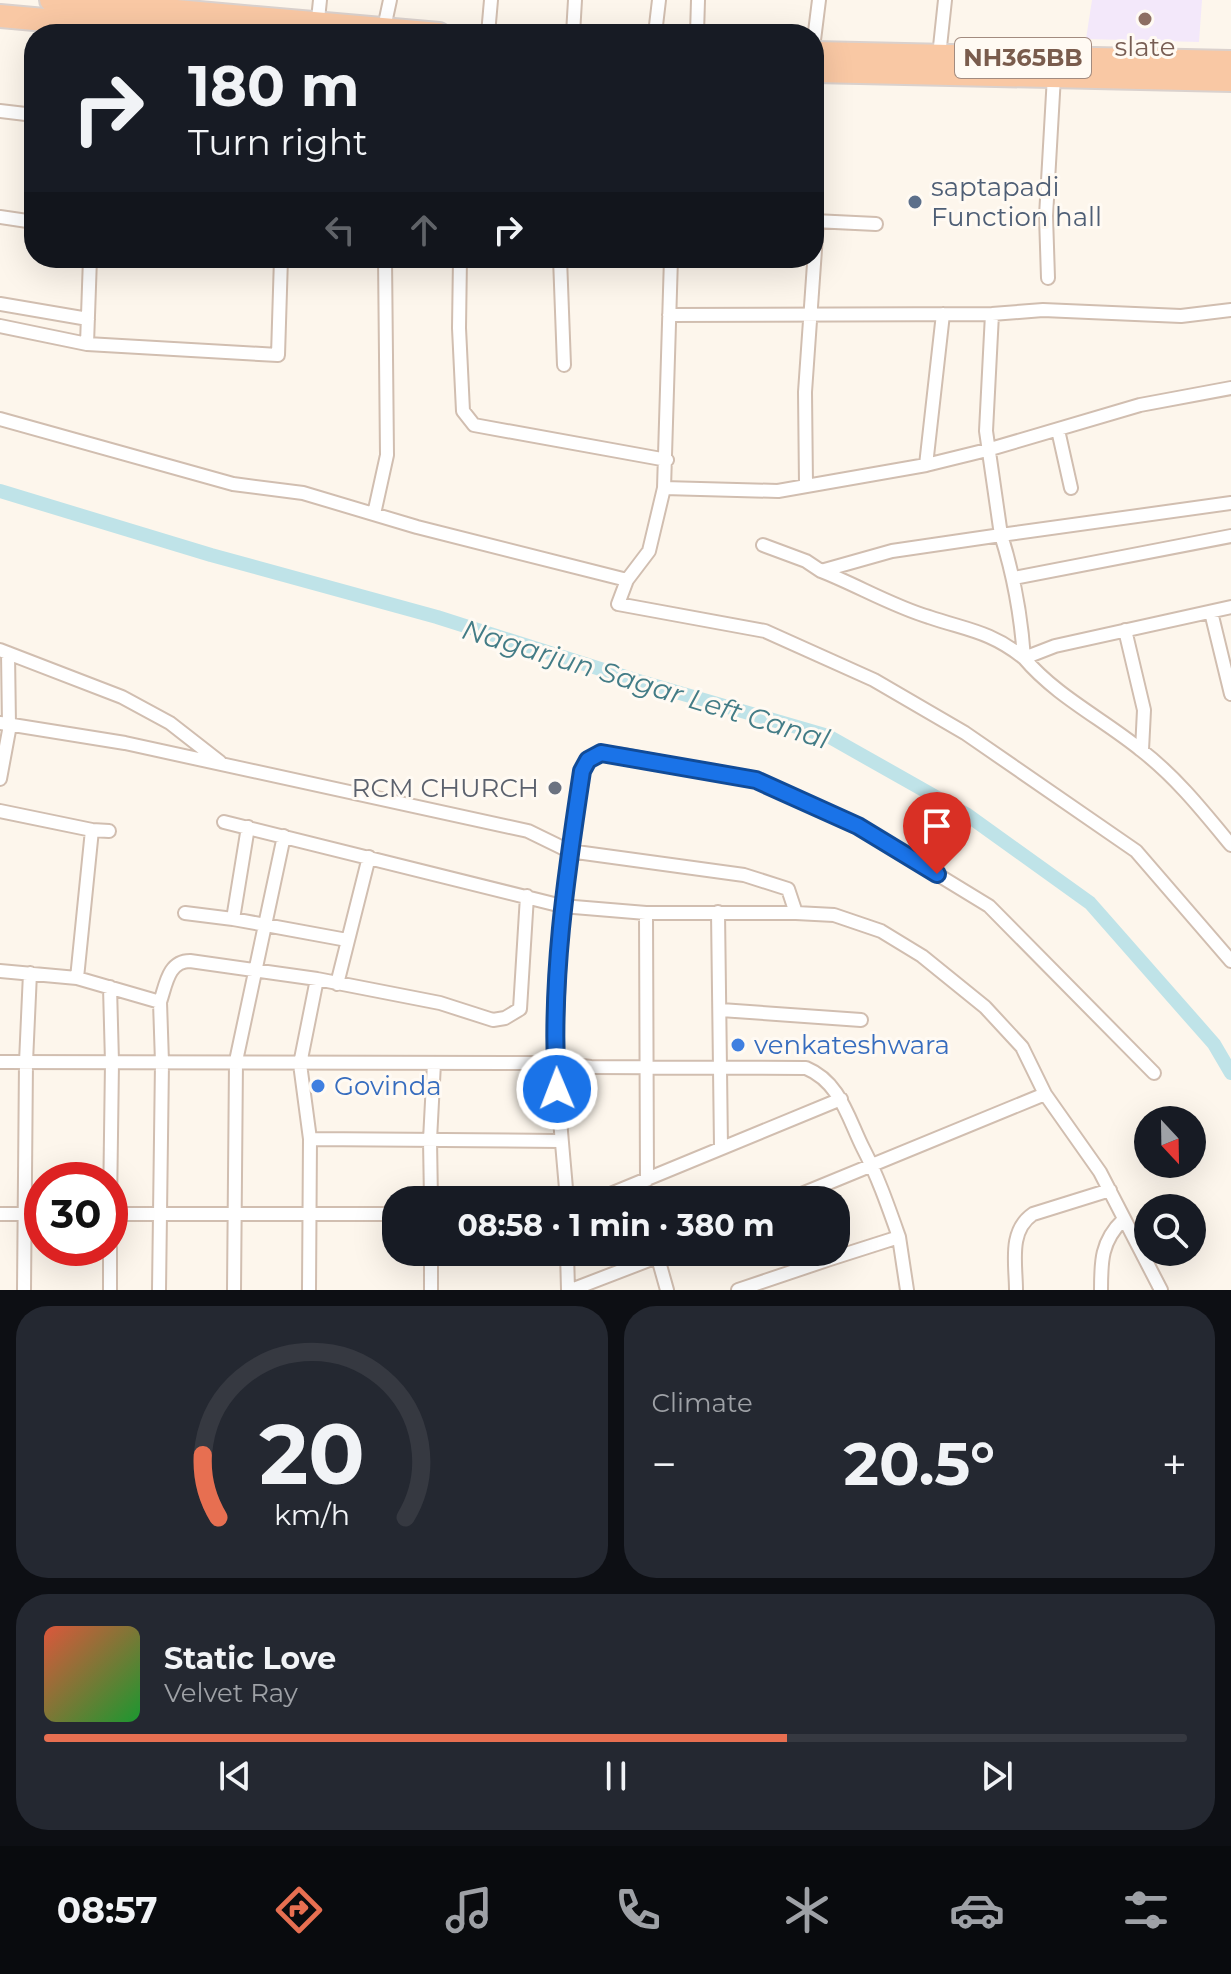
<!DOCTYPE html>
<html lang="en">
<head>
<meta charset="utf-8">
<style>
	:root { --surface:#171b24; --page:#242831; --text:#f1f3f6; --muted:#9ea1a6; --line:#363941; --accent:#e76f51 }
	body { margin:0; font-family:Montserrat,sans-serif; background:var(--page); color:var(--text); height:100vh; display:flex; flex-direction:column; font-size:30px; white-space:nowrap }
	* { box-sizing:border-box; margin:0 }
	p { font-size:26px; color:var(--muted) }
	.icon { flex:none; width:44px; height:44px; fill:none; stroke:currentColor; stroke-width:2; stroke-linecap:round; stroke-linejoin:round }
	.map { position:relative; height:1290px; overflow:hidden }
	.drawer { display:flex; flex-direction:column; gap:16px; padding:16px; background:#0d0f14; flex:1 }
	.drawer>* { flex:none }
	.guide { position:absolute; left:24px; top:24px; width:800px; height:244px; border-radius:32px; box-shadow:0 8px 32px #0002; background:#171b24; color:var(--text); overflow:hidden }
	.needle { width:52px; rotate:158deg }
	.controls { position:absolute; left:1134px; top:1106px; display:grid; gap:16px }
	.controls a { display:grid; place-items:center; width:72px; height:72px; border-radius:50%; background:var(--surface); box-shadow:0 8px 32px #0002; font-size:40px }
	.speed { position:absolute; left:24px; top:1162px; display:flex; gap:16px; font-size:40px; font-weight:700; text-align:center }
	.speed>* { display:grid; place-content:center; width:104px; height:104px; border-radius:50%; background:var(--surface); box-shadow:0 8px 32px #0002; line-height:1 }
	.speed .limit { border:12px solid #d22; background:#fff; color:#111 }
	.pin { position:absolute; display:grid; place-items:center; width:68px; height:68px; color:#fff; margin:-82px -34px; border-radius:50% 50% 50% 0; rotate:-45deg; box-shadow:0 0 8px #0007 }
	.pin .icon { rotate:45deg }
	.me { position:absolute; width:88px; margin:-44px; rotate:359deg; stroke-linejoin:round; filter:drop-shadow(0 0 6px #0008) }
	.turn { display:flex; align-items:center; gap:28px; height:168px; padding:0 32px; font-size:36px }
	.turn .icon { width:104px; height:104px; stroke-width:2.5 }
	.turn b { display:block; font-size:56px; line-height:68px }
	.lanes { display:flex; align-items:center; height:76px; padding:0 32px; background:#0003; justify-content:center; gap:40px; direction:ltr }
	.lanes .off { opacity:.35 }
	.big { font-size:60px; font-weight:700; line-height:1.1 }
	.drawer .widget { flex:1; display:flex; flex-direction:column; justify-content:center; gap:12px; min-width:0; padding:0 28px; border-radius:32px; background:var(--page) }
	.drawer .dial { align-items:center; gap:0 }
	.dial svg { height:208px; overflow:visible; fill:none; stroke:var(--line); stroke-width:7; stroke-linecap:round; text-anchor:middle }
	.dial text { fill:var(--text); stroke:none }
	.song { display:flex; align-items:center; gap:24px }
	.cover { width:96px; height:96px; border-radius:12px; background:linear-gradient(135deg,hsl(10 70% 55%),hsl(130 70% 35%)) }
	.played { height:8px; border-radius:4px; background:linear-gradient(90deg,var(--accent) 65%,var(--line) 65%) }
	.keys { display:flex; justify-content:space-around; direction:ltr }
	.heat { display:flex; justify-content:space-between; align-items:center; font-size:44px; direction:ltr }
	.drawer .tiles { flex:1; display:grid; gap:16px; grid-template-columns:1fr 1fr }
	.widget:last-child { grid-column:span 2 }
	.trip { position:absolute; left:382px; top:1186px; width:468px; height:80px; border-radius:32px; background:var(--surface); box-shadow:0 8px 32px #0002; font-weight:700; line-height:80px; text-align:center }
	.tab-bar { display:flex; height:128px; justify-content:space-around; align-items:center; background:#090b0e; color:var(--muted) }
	.tab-bar .icon { width:56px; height:56px }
	.tab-bar .on { color:var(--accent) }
	.tab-bar b { font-size:36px; color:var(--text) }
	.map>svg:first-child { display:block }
</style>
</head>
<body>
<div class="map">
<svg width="1231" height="1290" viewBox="0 0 1231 1290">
	<rect width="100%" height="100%" fill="#fdf6ec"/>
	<path fill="#f3e8fa" d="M1092 0H1202L1199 42 1086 39Z"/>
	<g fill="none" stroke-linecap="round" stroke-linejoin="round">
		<path stroke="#bfe3e8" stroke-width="14" d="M0 491 211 555 437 617 635 680 828 736 966 814 1090 903 1214 1044 1231 1073"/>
		<defs>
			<path id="minor" d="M384 28 390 0
				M317 29 320 0
				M488 34 491 0
				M573 34 575 0
				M655 34 659 0
				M697 34 698 0
				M814 40 819 0
				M939 56 945 0
				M0 111 34 115
				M0 217 34 222
				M814 221 876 224
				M460 258 459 328 463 411 474 425 667 460
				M560 258 564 365
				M1048 278 1046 216 1054 76
				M0 304 88 319
				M992 314 986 431 1001 535 1231 503
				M669 315 992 314 1043 310 1181 316 1231 310
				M0 326 87 344 90 258
				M87 344 278 355 281 258
				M0 419 233 484 303 493 417 527 627 580 618 604 765 631 874 680 965 733 1136 851 1231 961
				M1058 430 1071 488
				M926 465 987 450 1140 405 1231 388
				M806 485 805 392 817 221
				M664 488 778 491 926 465 943 314
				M374 514 387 455 385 258
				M763 545 806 561 821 571C857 585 892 606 929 617 967 630 990 631 1024 658 1021 615 1014 576 1001 535L892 551 821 571
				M1014 578 1231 536
				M627 580 649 551 664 488 671 258
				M1231 607 1055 646 1024 658C1056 696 1103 719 1141 750 1176 777 1203 811 1231 845
				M1211 612 1231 694
				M1125 630 1144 710 1142 750
				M0 650 122 697 170 723 220 762
				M8 653 9 725
				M0 723 125 743 528 831 569 851 744 875 788 889 796 913 834 915 881 931 922 956 985 1007 1022 1047 1045 1094 1100 1172 1161 1290
				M0 779 10 725
				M0 811 92 830 109 831
				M224 822 562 906 646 913H796
				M718 912 721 1147
				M185 913 233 919 347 940
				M646 913 647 1180
				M233 919 248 827
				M0 971 77 978 92 830
				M77 978 160 1002C166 985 168 961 190 961L317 979 440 1003 493 1020 505 1018 520 1009 527 896
				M337 984 369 857
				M721 1010 861 1020
				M0 1062 555 1063 591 1067 806 1068C840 1082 848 1118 863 1148 878 1177 888 1206 899 1237
				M310 1139 560 1141
				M431 1200 430 1140 434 1063
				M567 1200 555 1063 562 906 582 771 588 760 601 753 624 755 756 780 858 826 989 906 1154 1073
				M596 1200 841 1099
				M787 1200 1045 1094
				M110 1208 112 1062 110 987
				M0 1214H42
				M110 1214H396
				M567 1252 568 1290
				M823 1252 827 1260 899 1237 907 1290
				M658 1258 667 1290
				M24 1290 26 1062 30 973
				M110 1290V1248
				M159 1290 162 1062 160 1002
				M234 1290 236 1061 284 836
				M309 1290 310 1139 300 1064 317 979
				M431 1290V1252
				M571 1290 670 1252
				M738 1290 827 1260
				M1016 1290C1016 1264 1008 1231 1033 1214L1110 1190
				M1101 1290C1101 1262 1101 1241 1123 1220"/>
			<path id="trunk" d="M51 0 439 34
				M0 16 202 34
				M814 53 1231 62
				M814 71 1231 80"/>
		</defs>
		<use href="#minor" stroke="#d1beb0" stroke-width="16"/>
		<use href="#trunk" stroke="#dad1cd" stroke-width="26"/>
		<use href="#minor" stroke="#fff" stroke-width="12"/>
		<use href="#trunk" stroke="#f9c8a4" stroke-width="22"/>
	</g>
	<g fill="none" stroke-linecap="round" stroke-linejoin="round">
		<defs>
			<path id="route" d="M557 1089C550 983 566 876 582 771L588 760 601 753 756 780 858 826 937 874"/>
		</defs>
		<use href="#route" stroke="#114b97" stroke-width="20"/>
		<use href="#route" stroke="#1a73e8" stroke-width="14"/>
	</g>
	<circle fill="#8d6e63" stroke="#fffaf3" stroke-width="3" cx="1145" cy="19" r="8"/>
	<circle fill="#5c6f8a" stroke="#fffaf3" stroke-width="3" cx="915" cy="202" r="8"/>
	<circle fill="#6b7280" stroke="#fffaf3" stroke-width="3" cx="555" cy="788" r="8"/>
	<g fill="#3f7fe0" stroke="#fffaf3" stroke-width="3">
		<circle cx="738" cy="1045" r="8"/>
		<circle cx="318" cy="1086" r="8"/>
	</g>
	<g text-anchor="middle" stroke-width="6" stroke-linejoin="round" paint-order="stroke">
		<rect fill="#fffaf3" stroke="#a28b7f" stroke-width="2" x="955" y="38" width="136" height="40" rx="6"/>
		<g font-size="24" font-weight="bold" fill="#7a5c4d">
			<text x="1023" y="66">NH365BB</text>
		</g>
		<g font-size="26" fill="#785e54" stroke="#fffaf3">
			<text x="1145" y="56">slate</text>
		</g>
		<g font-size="26" fill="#4e5e75" stroke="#fffaf3" text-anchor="start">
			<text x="931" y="196">saptapadi<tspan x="931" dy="30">Function hall</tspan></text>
		</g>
		<g font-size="26" fill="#5b616d" stroke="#fffaf3" text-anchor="end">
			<text x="539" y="797">RCM CHURCH</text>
		</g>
		<g font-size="26" fill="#366cbe" stroke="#fffaf3" text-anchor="start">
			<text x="754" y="1054">venkateshwara</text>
			<text x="334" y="1095">Govinda</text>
		</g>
		<g font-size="28" font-style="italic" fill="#437c86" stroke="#fffaf3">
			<text transform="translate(646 684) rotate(17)" y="10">Nagarjun Sagar Left Canal</text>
		</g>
	</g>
</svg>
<div class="controls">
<a><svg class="needle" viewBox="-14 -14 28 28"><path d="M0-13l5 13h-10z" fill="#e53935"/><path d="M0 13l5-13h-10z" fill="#9ea1a6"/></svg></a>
<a><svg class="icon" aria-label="search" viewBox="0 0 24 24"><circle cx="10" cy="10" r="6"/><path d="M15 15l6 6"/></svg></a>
</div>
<div class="speed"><div class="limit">30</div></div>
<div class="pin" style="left:937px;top:874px;background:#d93025"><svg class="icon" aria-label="arrive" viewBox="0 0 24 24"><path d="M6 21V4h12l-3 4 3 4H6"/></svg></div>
<svg class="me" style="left:557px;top:1089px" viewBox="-20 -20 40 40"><circle r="17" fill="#1a73e8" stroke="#fff" stroke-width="3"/><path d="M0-11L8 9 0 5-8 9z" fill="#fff"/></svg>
<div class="trip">08:58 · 1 min · 380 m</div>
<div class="guide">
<div class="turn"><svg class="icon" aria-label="right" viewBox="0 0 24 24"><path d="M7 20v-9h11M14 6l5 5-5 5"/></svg><div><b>180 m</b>Turn right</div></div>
<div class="lanes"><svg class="icon off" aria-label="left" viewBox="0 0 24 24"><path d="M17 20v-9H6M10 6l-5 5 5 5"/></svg><svg class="icon off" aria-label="ahead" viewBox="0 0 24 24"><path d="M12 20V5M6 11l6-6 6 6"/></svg><svg class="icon" aria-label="right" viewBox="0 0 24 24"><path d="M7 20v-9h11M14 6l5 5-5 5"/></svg></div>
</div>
</div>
<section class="drawer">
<div class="tiles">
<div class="widget dial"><svg viewBox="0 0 100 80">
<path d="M14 69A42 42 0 1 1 86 69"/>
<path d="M14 69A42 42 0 0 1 8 45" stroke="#e76f51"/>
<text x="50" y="56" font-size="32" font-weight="700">20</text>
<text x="50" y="72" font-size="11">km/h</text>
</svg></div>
<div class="widget"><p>Climate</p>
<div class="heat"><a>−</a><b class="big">20.5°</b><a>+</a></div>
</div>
<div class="widget">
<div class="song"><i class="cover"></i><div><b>Static Love</b><p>Velvet Ray</p></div></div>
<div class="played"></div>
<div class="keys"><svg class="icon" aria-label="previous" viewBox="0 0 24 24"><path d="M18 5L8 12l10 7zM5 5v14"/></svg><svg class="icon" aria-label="pause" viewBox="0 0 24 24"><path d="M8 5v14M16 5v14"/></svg><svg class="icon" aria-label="next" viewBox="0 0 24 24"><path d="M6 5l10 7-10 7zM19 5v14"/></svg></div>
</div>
</div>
</section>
<nav class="tab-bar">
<b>08:57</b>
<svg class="icon on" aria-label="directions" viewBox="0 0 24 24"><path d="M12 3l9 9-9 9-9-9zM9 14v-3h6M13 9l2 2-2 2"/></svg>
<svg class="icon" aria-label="music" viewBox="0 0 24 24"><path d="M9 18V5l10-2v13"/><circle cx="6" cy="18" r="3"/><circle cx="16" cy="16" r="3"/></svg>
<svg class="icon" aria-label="phone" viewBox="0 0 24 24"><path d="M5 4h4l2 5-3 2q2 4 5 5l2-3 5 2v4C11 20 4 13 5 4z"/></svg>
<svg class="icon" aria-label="climate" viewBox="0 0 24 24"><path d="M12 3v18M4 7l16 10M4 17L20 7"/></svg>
<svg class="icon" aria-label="car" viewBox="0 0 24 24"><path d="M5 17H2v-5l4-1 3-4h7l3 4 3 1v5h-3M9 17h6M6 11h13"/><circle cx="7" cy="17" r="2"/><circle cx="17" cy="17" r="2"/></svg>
<svg class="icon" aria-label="filters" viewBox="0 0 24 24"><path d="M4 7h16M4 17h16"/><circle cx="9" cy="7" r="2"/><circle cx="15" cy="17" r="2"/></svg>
</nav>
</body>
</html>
